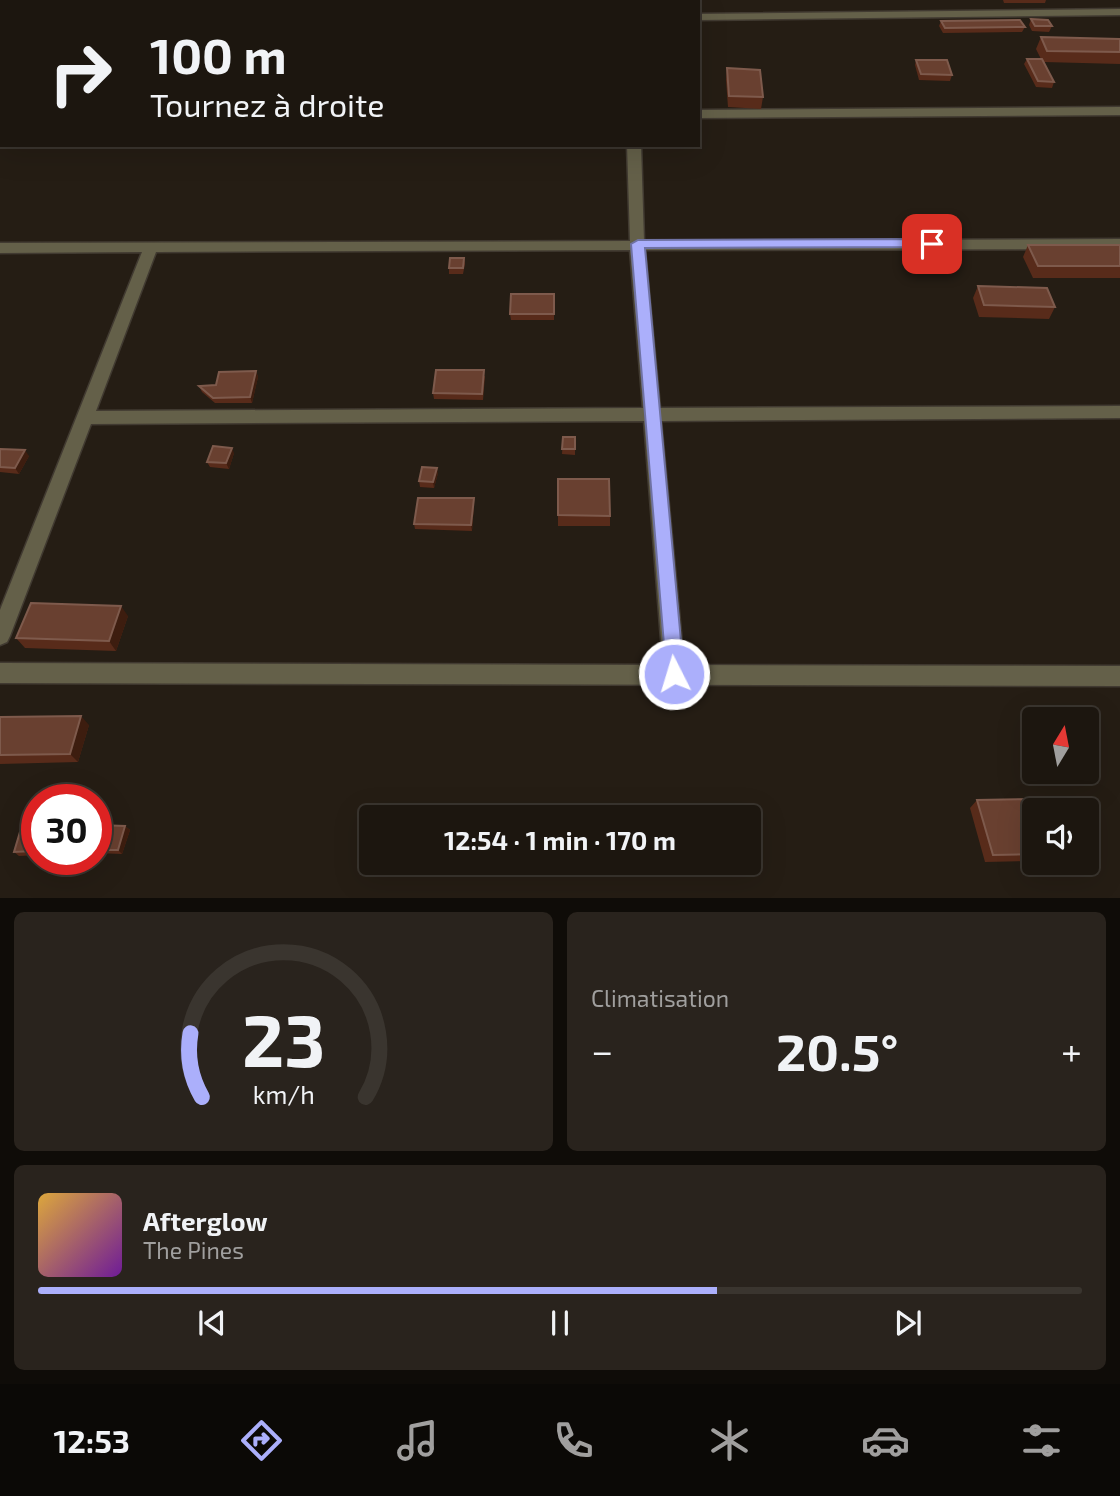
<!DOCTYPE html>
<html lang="fr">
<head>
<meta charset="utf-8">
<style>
	:root { --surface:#1c160f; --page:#29231d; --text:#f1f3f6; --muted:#a09f9e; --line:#3a352f; --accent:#abaffb }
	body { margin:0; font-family:"Exo 2",sans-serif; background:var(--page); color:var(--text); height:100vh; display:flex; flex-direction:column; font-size:26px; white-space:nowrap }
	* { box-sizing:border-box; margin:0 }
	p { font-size:23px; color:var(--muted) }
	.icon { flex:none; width:38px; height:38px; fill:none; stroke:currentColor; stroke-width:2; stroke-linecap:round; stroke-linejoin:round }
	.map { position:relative; height:898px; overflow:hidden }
	.details { display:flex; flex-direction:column; gap:14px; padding:14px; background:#0f0c08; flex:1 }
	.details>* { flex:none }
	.banner { position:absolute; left:0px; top:0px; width:700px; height:147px; box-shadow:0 7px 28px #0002,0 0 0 2px var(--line); background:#1c160f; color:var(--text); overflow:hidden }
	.needle { width:46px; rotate:10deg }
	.controls { position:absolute; left:1022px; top:707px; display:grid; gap:14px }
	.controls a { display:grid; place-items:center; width:77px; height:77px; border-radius:7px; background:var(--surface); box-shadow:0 7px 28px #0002,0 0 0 2px var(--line); font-size:35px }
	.speed { position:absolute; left:21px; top:784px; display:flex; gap:14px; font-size:35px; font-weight:700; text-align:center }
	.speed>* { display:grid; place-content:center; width:91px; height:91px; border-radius:50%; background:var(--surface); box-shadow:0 7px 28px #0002,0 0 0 2px var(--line); line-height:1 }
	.speed .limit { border:10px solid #d22; background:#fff; color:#111 }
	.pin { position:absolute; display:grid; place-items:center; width:60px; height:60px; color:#fff; margin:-30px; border-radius:14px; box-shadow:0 4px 10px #0006 }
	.me { position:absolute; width:77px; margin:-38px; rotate:355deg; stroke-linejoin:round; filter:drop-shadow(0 0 5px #0008) }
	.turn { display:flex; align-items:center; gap:24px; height:147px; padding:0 35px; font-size:32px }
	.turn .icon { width:91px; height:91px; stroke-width:2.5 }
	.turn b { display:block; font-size:49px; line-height:60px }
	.big { font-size:52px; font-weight:700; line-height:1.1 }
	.details .widget { flex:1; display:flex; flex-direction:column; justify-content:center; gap:10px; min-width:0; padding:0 24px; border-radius:10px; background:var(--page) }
	.details .dial { align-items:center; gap:0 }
	.dial svg { height:182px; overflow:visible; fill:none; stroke:var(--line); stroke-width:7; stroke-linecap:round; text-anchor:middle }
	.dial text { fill:var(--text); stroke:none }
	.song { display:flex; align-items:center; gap:21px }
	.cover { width:84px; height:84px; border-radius:10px; background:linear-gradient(135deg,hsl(40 70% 55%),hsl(280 70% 35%)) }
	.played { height:7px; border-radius:4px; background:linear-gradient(90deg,var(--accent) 65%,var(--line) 65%) }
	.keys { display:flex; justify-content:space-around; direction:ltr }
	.heat { display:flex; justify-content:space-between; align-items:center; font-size:38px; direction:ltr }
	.details .tiles { flex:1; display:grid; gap:14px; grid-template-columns:1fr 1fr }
	.widget:last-child { grid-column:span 2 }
	.trip { position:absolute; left:359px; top:805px; width:402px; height:70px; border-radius:7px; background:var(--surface); box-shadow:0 7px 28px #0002,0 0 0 2px var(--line); font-weight:700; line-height:70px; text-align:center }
	.menu { display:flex; height:112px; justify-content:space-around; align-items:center; background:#0b0906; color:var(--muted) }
	.menu .icon { width:49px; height:49px }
	.menu .active { color:var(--accent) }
	.menu b { font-size:32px; color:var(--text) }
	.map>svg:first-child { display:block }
</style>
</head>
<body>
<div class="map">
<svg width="1120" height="898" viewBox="0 0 1120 898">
	<rect width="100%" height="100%" fill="#251d14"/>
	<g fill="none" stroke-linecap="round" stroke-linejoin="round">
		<defs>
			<path id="minor" d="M629 0H641V2H629Z
				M0 7H2V13H0Z
				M1120 9V15L698 20V14Z
				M1120 107V115L698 118V110Z
				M0 109H2V117H0Z
				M627 145H641L644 241 1120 239V249L645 250 660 408 1120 406V418L661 421 684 665 1120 666V686L0 683V663L663 665 644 421 91 424 10 636 7 642 0 645V610L142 252 0 253V243L630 241ZM630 250 643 408 96 411 156 252Z"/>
		</defs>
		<use href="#minor" stroke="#413a31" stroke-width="3"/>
		<use href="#minor" fill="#646049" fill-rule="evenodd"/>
	</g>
	<path fill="#582b1a" d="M1003 0H1046L1045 3H1004Z
		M1031 19 1052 26 1049 32 1032 31 1029 25Z
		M941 21 1025 27 1022 32 943 33 939 26Z
		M1041 37 1120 39V64L1044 62 1054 82 1052 88 1036 87 1024 64 1027 59H1041L1036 49Z
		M916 60 952 75 950 81 919 80 915 65Z
		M727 68 763 97 761 109 728 107 726 80Z
		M1028 245H1120V278H1033L1023 257Z
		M464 258 465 264 463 274H449V268Z
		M978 286 1055 307 1049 319 979 317 973 298Z
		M554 294V320H511L510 314Z
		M256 371 258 377 252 403H215L202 392 199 386 216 385Z
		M485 376 483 400 434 399 433 393Z
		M563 437H575V455L562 454Z
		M0 449 29 456 19 474 0 472Z
		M234 453 229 469 210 467 207 462Z
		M438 473 434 488 420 487 419 481Z
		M558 479 610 516V526H558Z
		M474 498V504L472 531 415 529 414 524Z
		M128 616 116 651 25 648 16 638Z
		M0 717 89 725 78 762 0 764Z
		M977 800 1034 810V861L985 862 970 808Z
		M96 825 125 826 130 830 122 854 96 853Z
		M37 830V855L19 856 14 852Z"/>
	<path fill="#3d1d0f" d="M256 371 258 377 252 403 250 397Z
		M232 448 234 453 229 469 226 463Z
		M25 450 29 456 19 474 15 468Z
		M437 468 438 473 434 488 433 482Z
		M474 498V504L472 531 471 525Z
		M121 606 128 616 116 651 109 641Z
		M81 716 89 725 78 762 70 754Z
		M125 826 130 830 122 854 118 850Z
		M37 839V854L33 851Z"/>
	<path fill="#694030" stroke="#7e5a4c" stroke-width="2" d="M1031 19 1048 20 1052 26H1035Z
		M1020 20 1025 27 945 28 941 21Z
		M1041 37 1120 39V52L1047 51Z
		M1027 59H1042L1054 82 1038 81Z
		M916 60H947L952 75 921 74Z
		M727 68 760 70 763 97 729 96Z
		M1028 245H1120V266H1038Z
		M450 258H464L463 268H449Z
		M978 286 1047 288 1055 307 984 305Z
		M511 294H554V314H510Z
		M436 370H484L482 394 433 393Z
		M256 371 250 397 213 398 199 386 216 385 219 372Z
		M563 437H575V449H562Z
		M213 446 232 448 226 463 207 462Z
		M0 449 25 450 15 468 0 467Z
		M422 467 437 468 433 482 419 481Z
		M558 479H609L610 516 558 515Z
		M418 498H474L471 525 414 524Z
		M31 603 121 606 109 641 16 638Z
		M81 716 70 754 0 755V717Z
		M1035 799 1038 810H1034V854L993 855 977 800Z
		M96 825 125 826 118 850H96Z
		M37 830V839L33 851 14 852 20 832Z"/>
	<path fill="#abaffb" stroke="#6f72a3" stroke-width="2" d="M932 239 937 241V247L645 248 684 674 681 681 674 683 667 681 631 244 638 240Z"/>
</svg>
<div class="controls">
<a><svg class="needle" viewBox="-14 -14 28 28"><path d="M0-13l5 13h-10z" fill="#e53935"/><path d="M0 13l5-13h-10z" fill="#a09f9e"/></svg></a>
<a><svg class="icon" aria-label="sound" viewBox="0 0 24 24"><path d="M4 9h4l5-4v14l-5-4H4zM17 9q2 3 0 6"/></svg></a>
</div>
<div class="speed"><div class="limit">30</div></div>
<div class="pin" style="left:932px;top:244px;background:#d93025"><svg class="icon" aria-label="arrive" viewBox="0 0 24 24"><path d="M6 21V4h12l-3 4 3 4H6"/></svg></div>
<svg class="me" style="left:674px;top:674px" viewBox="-20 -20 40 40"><circle r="17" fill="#abaffb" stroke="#fff" stroke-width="3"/><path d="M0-11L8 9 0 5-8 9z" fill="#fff"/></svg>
<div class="trip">12:54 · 1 min · 170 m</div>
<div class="banner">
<div class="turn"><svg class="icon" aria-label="right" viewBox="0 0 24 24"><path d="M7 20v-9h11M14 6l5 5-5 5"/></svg><div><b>100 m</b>Tournez à droite</div></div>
</div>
</div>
<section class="details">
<div class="tiles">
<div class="widget dial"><svg viewBox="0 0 100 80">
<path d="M14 69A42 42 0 1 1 86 69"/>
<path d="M14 69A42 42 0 0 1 9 41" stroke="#abaffb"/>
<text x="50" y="56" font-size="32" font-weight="700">23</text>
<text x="50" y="72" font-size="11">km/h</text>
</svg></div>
<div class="widget"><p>Climatisation</p>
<div class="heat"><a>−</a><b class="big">20.5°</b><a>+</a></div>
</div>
<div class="widget">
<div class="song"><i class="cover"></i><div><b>Afterglow</b><p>The Pines</p></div></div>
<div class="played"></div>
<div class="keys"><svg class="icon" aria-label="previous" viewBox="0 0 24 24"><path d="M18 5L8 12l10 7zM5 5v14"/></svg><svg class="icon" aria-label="pause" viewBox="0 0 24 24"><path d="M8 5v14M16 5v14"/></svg><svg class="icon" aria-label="next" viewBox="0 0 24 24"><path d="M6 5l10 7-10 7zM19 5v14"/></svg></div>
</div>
</div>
</section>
<nav class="menu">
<b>12:53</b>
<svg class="icon active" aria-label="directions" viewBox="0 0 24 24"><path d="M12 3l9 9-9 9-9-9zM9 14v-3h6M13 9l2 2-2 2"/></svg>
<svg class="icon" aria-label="music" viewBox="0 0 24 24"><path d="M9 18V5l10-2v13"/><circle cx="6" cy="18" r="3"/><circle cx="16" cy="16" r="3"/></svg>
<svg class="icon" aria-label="phone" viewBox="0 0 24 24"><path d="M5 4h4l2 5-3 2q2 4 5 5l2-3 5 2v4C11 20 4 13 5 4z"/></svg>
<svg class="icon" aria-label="climate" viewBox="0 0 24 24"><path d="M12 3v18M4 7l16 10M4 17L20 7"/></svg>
<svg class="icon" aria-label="car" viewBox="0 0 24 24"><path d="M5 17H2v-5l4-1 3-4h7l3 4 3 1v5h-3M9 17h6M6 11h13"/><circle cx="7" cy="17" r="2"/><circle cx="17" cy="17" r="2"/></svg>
<svg class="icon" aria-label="filters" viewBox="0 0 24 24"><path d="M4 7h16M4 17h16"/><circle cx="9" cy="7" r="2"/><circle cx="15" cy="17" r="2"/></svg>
</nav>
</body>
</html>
